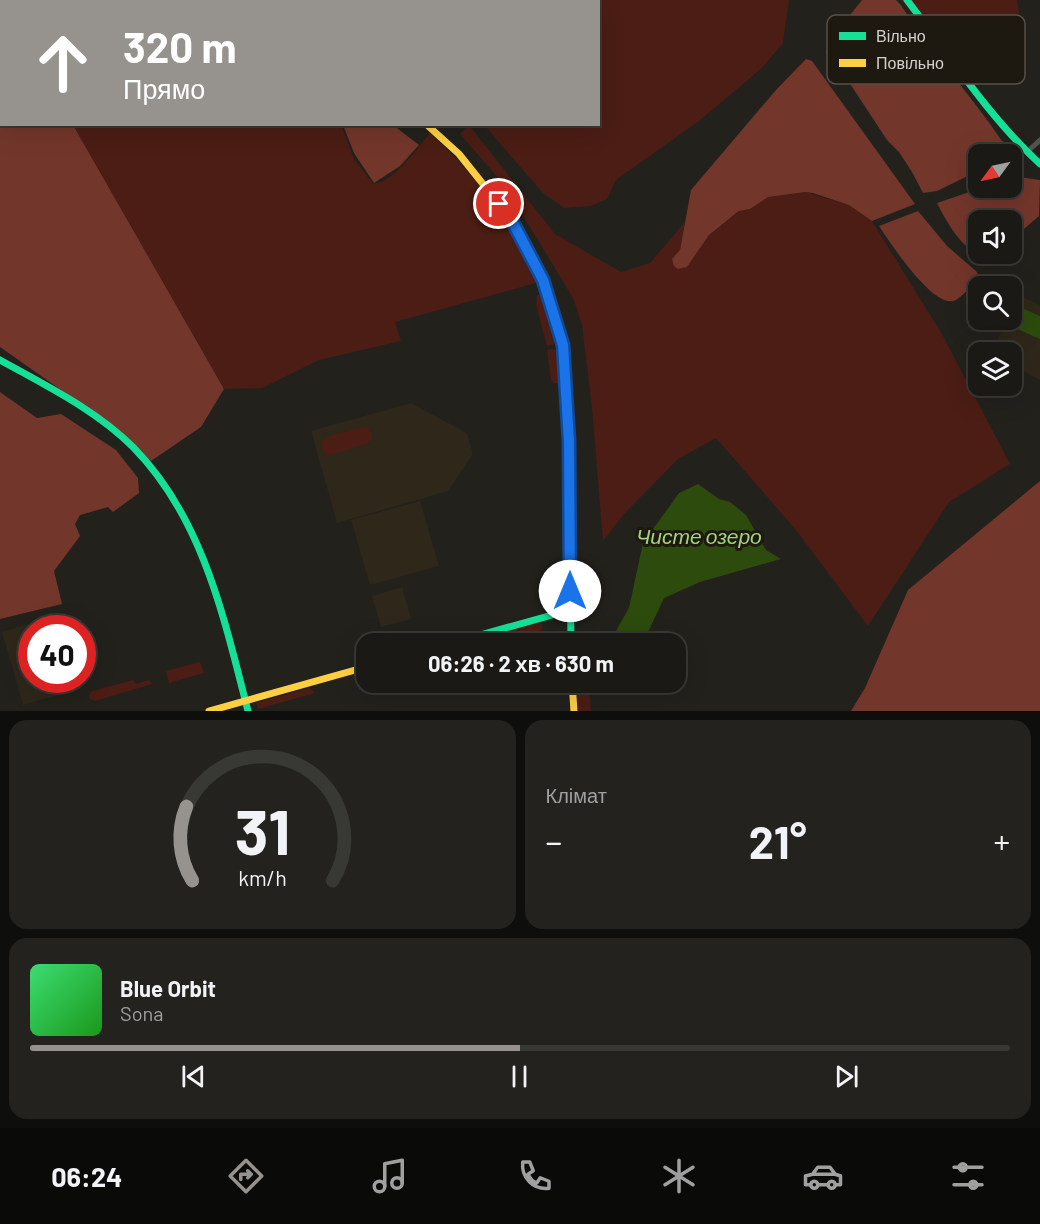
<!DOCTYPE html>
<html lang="uk">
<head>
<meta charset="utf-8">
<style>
	:root { --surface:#1a1915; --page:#23221e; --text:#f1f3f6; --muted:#9fa0a0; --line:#383834; --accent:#96938e }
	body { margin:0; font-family:Barlow,sans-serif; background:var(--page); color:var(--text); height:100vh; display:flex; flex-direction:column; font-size:22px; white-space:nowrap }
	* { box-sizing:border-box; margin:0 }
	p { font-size:20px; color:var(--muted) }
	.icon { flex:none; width:33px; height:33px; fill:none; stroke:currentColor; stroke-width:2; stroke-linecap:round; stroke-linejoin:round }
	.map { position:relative; height:711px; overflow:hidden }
	.panel { display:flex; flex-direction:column; gap:9px; padding:9px; background:#0e0e0c; flex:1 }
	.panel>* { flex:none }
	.top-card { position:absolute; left:0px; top:0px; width:600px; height:126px; box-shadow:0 6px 24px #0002,0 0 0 2px var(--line); background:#96938e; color:#fff; overflow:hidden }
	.needle { width:39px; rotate:237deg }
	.controls { position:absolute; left:968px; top:144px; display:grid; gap:12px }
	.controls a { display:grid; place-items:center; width:54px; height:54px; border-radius:12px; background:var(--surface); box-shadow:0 6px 24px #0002,0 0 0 2px var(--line); font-size:30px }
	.speed { position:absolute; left:18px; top:615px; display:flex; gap:12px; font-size:30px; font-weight:700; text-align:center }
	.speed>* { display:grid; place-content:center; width:78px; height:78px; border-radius:50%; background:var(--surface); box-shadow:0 6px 24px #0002,0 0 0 2px var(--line); line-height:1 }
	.speed .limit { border:9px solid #d22; background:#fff; color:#111 }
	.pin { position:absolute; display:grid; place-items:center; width:51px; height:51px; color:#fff; margin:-26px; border:3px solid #fff; border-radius:50%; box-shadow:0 2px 6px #0007 }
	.me { position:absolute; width:66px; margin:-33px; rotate:0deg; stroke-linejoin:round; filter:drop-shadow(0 0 4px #0008) }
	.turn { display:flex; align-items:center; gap:21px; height:126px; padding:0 24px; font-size:27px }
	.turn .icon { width:78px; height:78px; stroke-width:2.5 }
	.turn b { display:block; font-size:42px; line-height:51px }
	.big { font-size:45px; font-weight:700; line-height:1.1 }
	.panel .tile { flex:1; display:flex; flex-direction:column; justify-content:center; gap:9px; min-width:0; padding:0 21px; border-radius:18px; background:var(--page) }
	.panel .dial { align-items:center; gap:0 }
	.dial svg { height:156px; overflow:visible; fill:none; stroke:var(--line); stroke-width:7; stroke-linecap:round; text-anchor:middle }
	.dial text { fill:var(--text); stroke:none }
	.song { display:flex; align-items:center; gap:18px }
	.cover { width:72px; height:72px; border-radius:9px; background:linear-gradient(135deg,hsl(140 70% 55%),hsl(120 70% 35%)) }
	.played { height:6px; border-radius:3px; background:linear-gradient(90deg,var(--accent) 50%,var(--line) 50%) }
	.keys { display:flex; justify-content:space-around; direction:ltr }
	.heat { display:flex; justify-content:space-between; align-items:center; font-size:33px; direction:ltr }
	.panel .tiles { flex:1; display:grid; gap:9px; grid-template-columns:1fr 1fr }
	.tile:last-child { grid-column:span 2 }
	.trip { position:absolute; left:356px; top:633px; width:330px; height:60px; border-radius:18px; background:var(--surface); box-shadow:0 6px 24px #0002,0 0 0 2px var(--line); font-weight:700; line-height:60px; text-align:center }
	.tabs { display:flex; height:96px; justify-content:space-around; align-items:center; background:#0a0a08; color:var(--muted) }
	.tabs .icon { width:42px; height:42px }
	.tabs .active { color:var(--accent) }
	.tabs b { font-size:27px; color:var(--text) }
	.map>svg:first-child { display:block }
</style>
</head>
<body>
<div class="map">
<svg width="1040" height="711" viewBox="0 0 1040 711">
	<rect width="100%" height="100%" fill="#23211c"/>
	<path fill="#2e271a" d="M1018 295 1040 305V380L1011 365V352H993L1006 320H1011V308Z
		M411 403 467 433 473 454 448 491 337 523 311 431Z
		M420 501 439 566 370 585 351 520Z
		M402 587 411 619 381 627 372 596Z
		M60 614 65 628H32V680H79L82 688 23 705 2 632Z"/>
	<path fill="#4b1d14" d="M485 0H789L783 43 762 68 699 121 616 180 607 199 591 206 564 208 543 193 484 125 598 124V2Z
		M901 0H1017L1024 44 1022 51 986 58 966 66 949 60Z
		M73 125H341L354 159 373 184C395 181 416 150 430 133 478 178 512 221 536 283L395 322 401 341 319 360 262 388 224 389Z
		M469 125 555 234 621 272 650 263 685 222 680 250 687 267 709 235 740 211 750 209 768 197 806 192 849 205 872 221 942 334 1010 464 949 502 868 626 796 530 716 438 678 459 624 514 603 541 592 408 582 325 573 298 505 186 460 134Z
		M541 294 548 308 557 339 553 345 547 346 536 305 537 295Z
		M554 349 558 353 562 379 559 384 554 383 551 379 547 350Z
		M363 427 368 428 372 433V440L367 444 330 455C324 454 321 450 321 443L328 436Z
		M537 623H541L543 627C537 641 512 641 500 636L501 633Z
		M200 662 204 673 169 683 166 671Z
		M133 680 136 684 149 680 152 684 95 701 90 699 89 695 92 691Z
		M310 688 315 693 258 709 256 703Z
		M576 692H587L590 697 591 711H578Z"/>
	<path fill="#73362b" d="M862 0H896L900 4C932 52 970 94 1002 141L1010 146 1012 157 1011 154H978V171L937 191 923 193 912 172 899 152 887 140 843 73 826 52 839 25 850 15Z
		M0 32 2 124 73 125 224 389 201 427 151 461 136 446 81 404 0 347Z
		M806 59 812 61 825 79 915 204 872 221 849 205 813 193 805 192 768 197 750 209 739 211 709 235 687 267 678 269 674 266 672 259 680 250 691 190 776 90Z
		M343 125H393L419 145 400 166 374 183 354 153Z
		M1019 177 1040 180 1039 216 1011 240V220H978V254H992C968 262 946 221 937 203L981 188H1011V178Z
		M918 211 947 246 976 271 980 277C974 283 963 296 956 300 935 312 889 241 879 226Z
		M0 392 37 418 61 414 116 450 138 478 139 493 113 512 108 507 80 515 75 524 80 536 54 571 62 604 0 619Z
		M1040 481V711H851L865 688 908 590Z"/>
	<path fill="#2d4b0d" d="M1024 309 1040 316V339L1015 328Z
		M698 484 719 499 730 502 746 515 766 550 781 559 700 582 664 598 643 643H613L617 629 629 608 643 543 679 493Z"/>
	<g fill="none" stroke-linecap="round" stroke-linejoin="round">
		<path stroke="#535251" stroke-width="5" d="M1027 152 1040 140"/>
		<path stroke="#16e098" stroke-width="7" d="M266 0 267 2
			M907 0C948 54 990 118 1040 164
			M0 360C45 385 96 410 133 447 203 518 224 618 248 711
			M565 381 569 441 571 644
			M448 644 570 610"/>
		<path stroke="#ffcf43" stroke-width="7" d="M426 124 459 154 511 219 543 280 563 345 565 381
			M572 682 574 711
			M209 711 366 667"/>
	</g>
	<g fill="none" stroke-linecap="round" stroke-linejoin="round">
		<defs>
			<path id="route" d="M499 204 511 219 543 280 563 345 569 441 570 591"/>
		</defs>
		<use href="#route" stroke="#114b97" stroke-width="15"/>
		<use href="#route" stroke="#1a73e8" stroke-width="10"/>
	</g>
	<g text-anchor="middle" stroke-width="6" stroke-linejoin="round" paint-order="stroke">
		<g font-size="21" font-style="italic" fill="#a1d47b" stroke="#1d1810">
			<text x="699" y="544">Чисте озеро</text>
		</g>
	</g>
	<rect x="827" y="15" width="198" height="69" rx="9" fill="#1d1810" stroke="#545048" stroke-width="1.5"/>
	<rect x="839" y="32" width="27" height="8" fill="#16e098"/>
	<rect x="839" y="59" width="27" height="8" fill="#ffcf43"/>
	<g font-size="16" fill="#d4d1cb">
		<text x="876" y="42">Вільно</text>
		<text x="876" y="69">Повільно</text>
	</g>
</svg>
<div class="controls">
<a><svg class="needle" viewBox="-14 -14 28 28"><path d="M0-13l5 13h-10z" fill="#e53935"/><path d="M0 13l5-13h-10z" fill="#9fa0a0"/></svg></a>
<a><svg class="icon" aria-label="sound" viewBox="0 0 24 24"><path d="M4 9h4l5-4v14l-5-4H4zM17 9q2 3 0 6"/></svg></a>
<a><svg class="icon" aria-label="search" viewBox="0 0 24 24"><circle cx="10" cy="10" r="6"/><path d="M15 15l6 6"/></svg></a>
<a><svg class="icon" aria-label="layers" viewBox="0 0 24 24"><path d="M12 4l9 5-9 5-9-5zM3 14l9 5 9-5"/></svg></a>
</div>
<div class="speed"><div class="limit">40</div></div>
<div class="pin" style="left:499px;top:204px;background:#d93025"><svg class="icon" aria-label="arrive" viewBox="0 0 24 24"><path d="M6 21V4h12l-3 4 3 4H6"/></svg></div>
<svg class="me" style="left:570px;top:591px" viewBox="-20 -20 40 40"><circle r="19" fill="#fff"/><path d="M0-13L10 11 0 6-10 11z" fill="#1a73e8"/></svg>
<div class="trip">06:26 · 2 хв · 630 m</div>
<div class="top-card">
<div class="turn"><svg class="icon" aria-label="ahead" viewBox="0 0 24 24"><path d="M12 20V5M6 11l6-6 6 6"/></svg><div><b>320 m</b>Прямо</div></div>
</div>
</div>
<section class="panel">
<div class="tiles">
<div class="tile dial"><svg viewBox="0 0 100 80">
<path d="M14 69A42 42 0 1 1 86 69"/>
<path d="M14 69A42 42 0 0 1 11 31" stroke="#96938e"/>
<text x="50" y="56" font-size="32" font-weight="700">31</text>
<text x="50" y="72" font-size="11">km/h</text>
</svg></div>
<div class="tile"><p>Клімат</p>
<div class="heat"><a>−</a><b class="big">21°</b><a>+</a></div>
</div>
<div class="tile">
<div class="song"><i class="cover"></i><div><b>Blue Orbit</b><p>Sona</p></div></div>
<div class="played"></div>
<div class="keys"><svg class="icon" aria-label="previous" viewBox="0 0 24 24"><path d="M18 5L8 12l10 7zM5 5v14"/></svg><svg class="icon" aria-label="pause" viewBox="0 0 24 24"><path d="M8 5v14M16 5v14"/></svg><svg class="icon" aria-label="next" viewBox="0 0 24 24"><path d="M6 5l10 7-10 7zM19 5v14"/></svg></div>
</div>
</div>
</section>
<nav class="tabs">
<b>06:24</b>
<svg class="icon active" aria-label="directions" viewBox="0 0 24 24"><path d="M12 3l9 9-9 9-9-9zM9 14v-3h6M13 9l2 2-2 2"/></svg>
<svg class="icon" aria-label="music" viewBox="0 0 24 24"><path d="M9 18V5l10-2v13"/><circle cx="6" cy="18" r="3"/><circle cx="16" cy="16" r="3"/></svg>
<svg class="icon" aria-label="phone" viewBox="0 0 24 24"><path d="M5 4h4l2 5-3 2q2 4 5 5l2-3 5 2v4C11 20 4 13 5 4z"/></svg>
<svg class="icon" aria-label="climate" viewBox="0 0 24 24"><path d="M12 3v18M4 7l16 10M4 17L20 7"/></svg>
<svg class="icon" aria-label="car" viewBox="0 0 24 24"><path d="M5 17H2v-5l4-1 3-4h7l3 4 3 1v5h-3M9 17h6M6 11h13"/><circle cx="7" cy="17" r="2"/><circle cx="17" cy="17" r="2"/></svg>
<svg class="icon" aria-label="filters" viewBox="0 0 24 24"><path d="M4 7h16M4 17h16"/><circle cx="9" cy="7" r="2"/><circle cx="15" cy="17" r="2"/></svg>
</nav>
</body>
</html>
